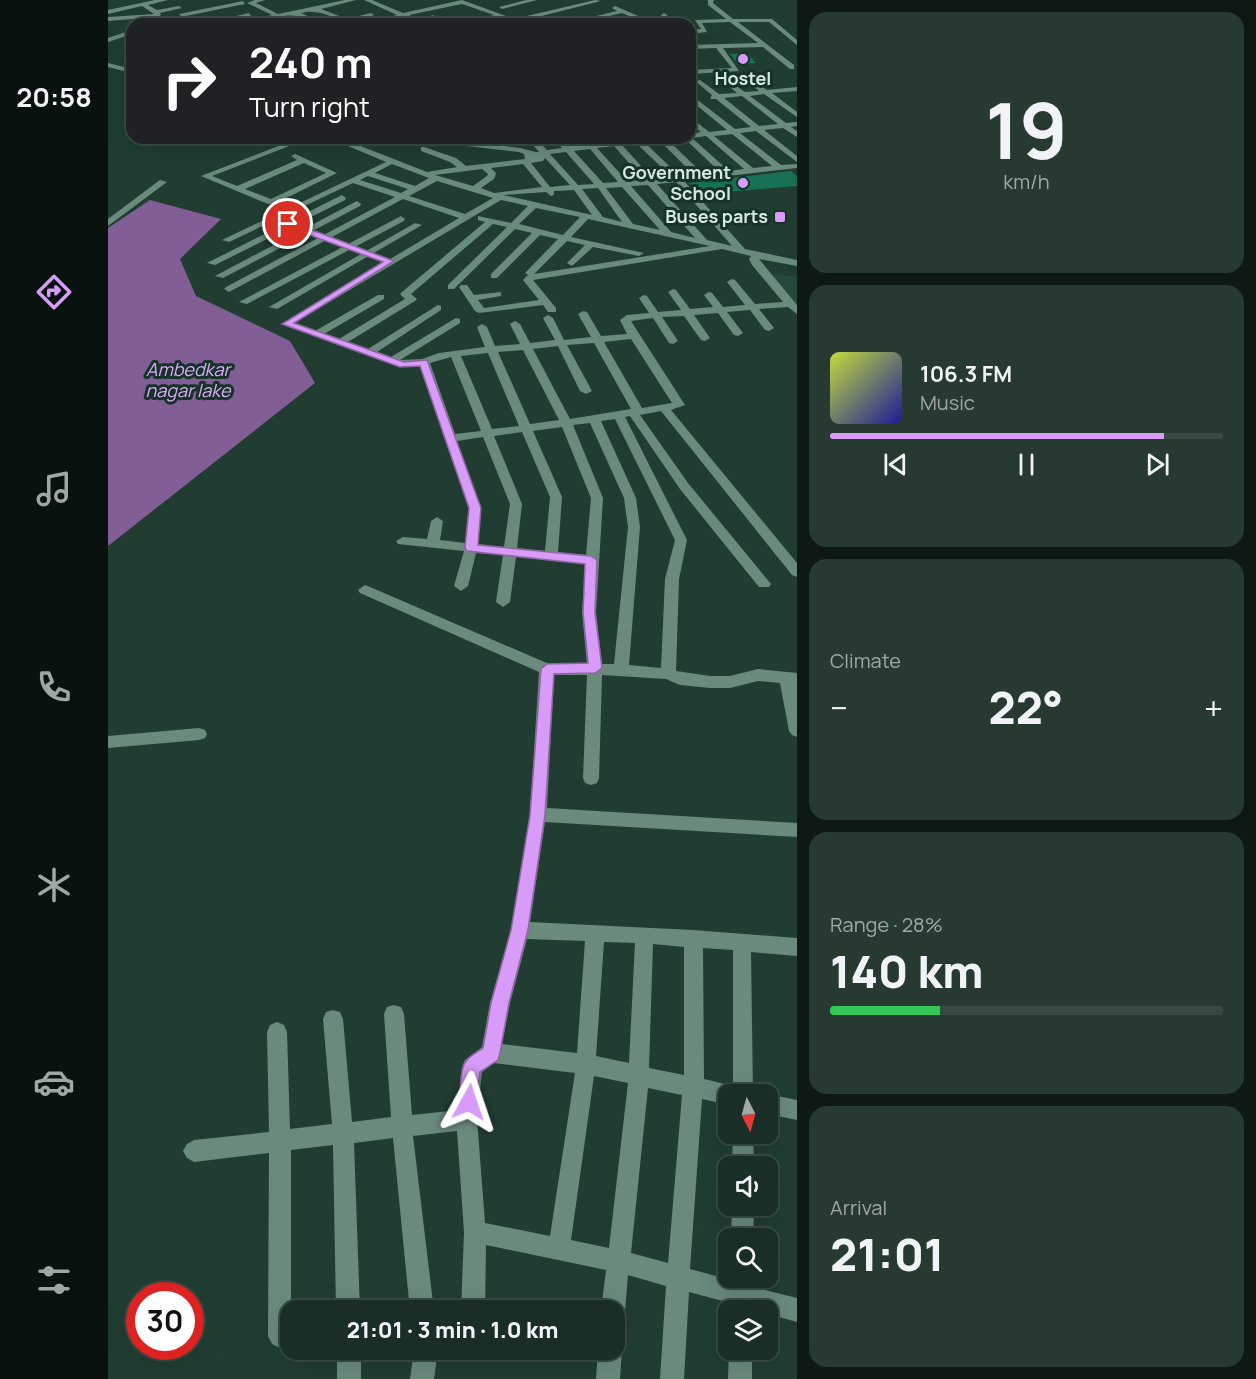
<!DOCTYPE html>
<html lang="en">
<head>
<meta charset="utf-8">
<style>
	:root { --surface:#192e26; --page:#263a32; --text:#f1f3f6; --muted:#9fa8a7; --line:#374a43; --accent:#d89bf8 }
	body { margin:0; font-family:Manrope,sans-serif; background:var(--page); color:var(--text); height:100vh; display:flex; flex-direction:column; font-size:22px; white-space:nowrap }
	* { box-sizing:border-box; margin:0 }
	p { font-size:20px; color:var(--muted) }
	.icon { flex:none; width:33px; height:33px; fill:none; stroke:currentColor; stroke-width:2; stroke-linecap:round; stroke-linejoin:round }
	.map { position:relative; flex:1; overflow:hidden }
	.side { display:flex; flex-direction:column; gap:12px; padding:12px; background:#0e1915; width:459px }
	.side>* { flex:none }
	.guide { position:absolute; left:18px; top:18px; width:570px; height:126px; border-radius:18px; box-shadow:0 6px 24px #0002,0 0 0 2px var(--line); background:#202124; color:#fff; overflow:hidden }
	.needle { width:39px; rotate:174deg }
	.buttons { position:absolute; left:610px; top:1084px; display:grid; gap:12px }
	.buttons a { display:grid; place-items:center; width:60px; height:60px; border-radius:12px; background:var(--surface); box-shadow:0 6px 24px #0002,0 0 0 2px var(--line); font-size:30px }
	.speed { position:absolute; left:18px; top:1282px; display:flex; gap:12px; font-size:30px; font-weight:700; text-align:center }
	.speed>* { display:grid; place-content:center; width:78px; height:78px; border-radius:50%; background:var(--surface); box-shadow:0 6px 24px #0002,0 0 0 2px var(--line); line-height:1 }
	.speed .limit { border:9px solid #d22; background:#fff; color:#111 }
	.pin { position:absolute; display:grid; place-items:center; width:51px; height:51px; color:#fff; margin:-26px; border:3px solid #fff; border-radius:50%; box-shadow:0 2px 6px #0007 }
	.me { position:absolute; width:66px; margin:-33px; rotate:5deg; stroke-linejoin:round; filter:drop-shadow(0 0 4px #0008) }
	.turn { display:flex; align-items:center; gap:21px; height:126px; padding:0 24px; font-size:27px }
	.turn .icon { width:78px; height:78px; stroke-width:2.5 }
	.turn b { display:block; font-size:42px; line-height:51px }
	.big { font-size:45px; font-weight:800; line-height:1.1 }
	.side .widget { flex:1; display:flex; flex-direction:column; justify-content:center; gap:9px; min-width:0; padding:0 21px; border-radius:18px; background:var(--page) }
	.side .dial { align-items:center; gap:0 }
	.dial b { font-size:78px; line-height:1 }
	.song { display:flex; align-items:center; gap:18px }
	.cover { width:72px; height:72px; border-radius:9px; background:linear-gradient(135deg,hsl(70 70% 55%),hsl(240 70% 35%)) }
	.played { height:6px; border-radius:3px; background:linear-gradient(90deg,var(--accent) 85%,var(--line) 85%) }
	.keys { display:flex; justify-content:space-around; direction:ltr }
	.heat { display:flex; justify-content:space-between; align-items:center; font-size:33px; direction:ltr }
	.charge { height:9px; border-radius:4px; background:linear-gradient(90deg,#34c759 28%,var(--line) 0) }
	.trip { position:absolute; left:172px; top:1300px; width:345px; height:60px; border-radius:18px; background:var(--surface); box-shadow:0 6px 24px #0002,0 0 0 2px var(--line); font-weight:800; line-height:60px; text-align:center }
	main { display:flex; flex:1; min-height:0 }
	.tabs { display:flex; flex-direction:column; width:108px; justify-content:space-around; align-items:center; background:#0a120f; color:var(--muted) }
	.tabs .icon { width:42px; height:42px }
	.tabs .active { color:var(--accent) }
	.tabs b { font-size:27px; color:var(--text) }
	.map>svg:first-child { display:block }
</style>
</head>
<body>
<main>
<nav class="tabs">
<b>20:58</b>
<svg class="icon active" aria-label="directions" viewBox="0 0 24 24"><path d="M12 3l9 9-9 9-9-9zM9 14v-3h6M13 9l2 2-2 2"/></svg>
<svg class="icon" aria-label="music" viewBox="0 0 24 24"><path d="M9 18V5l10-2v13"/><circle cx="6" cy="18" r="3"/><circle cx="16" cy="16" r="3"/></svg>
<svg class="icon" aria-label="phone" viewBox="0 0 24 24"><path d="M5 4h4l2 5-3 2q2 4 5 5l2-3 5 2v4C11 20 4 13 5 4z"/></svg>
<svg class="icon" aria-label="climate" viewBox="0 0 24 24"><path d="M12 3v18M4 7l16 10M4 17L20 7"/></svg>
<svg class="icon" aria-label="car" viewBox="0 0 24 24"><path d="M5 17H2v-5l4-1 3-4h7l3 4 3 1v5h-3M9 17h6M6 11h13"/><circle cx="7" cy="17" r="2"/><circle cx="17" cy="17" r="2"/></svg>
<svg class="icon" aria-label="filters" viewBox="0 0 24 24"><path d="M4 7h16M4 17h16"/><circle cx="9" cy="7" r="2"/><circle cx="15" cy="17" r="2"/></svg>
</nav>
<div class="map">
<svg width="689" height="1379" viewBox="0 0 689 1379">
	<rect width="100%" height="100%" fill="#213d32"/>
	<path fill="#24493b" d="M661 273 689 277V305Z"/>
	<path fill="#825e96" d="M42 200 113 219 72 259 88 296 182 341 207 383 0 546V228Z"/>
	<path fill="#177255" d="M622 54H640L648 63 630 64Z
		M683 171 689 176V186L593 194 581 183Z"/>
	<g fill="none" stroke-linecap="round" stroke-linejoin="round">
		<path fill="#6a8a7c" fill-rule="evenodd" d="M47 0H60L40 5 49 10 71 6 74 8 52 13 53 15 50 17 0 21V17L46 14 34 6 0 14V10Z
			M147 0H157L148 3 170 14 237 0H248L213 9 239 19 263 13 266 15C231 33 223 6 193 13L217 24C200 24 193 13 176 16L190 24H182L169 18 128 24 164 15 139 3Z
			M256 0H264L295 13 354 0 406 19 487 0 493 1 406 23 392 18 349 24 386 15 354 4 301 15 319 24C310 24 304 19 295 17 284 16 264 24 251 24L289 15Z
			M418 0H429L394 9 391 7Z
			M600 0H606L605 3 625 19H664L689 40V45L661 22H630L686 65V69H682L655 47 615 48 631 71 582 74V70L624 68 608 48 582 49V45L650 43 622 22 594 23 599 32 582 34V30L593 29 587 20 618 19 600 5Z
			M135 1 137 4 78 16 90 24 80 22 56 24 75 19 71 14Z
			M507 6 535 18V24H529L530 20 514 13 466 24H455L509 11 504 8Z
			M141 13 143 16 109 23 106 21Z
			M556 13 559 15 561 24H555L553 15Z
			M324 15 344 23 345 24H337L322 18Z
			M24 30V34L0 42V38Z
			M0 63 24 69V73L0 67Z
			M641 78 659 90 689 87V91L664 93 689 112V117L656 94 642 96 678 123 689 122V126L683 127 689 131V137L675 128 656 130 689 156V162L648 131 632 133 673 165 689 164V168L576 181 637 249 689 260V266L651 259 689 305V314L680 307 651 309 666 328 661 331 657 330 642 310 619 312 635 333 630 336 626 335 610 313 586 315 602 338 597 341 593 340 576 316 554 317 570 341 565 344 561 343 545 318 523 321 577 405 563 410 689 563V577L684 575 553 411 532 415 580 483 663 584 661 587H651L572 489 522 416 517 417 579 540 571 579 568 671 602 676H622L650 669 689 673V737L684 735 681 731 672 683 650 681 622 688H602L572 685 558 679 494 675 491 778 489 783 483 785 477 783 475 778 479 675H446L439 808 689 823V837L437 822 422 922 585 930 689 938V956L643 952 645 1095H621V1105L594 1099 582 1269 623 1280V1278H645V1287L689 1298V1322L660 1314V1311H622V1303L581 1292 576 1379H552L558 1286 520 1275 517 1311 513 1319 507 1322V1311H493L498 1270 378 1245 377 1311H353L356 1232 349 1131 305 1136 326 1311H302L285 1138 246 1143 252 1311H228L225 1145 183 1150V1338L180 1344 172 1348 164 1344 160 1336 161 1153 86 1162 79 1158 75 1151 79 1144 86 1140 161 1132 159 1032 162 1025 169 1022 176 1025 179 1032 182 1129 224 1124 215 1019 218 1012 225 1010 232 1012 235 1019 244 1122 283 1117 276 1014 279 1007 286 1005 293 1007 296 1014 304 1115 350 1110 354 1067 357 1060 374 1047 382 1003 403 930 422 815 431 672 252 593 250 590 257 585 262 587 441 664H479L474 612 478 564 408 557 402 602 395 607 388 602 395 555 368 553 360 586 353 591 346 586 356 551 290 544 288 541 295 537 319 539 323 521 329 517 335 521 332 540 357 543 361 509 312 366 291 367 173 324 351 218 295 199 121 292 116 289 118 287 287 197 245 183 121 242 114 240 278 162 221 138H232L319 172 349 167 342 162 313 151V147H316L348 158 358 166 417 159 416 154 411 152 333 143V139H336L412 148 428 152H431L419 138H427L439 150 454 148 446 138H454L462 146 478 145 475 141 479 139 486 144 502 142 499 138H507L510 141 525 140 524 138H565L560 140 595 174 612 172 576 138H582V134L593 132 582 123V117L601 132 619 130 582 100V94L627 129 643 127 608 99H602L604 95 587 81 592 80 611 94 629 93 616 82 618 79 637 92 651 91 639 81ZM634 96 670 124 651 126 616 98ZM624 134 664 166 645 168 606 136ZM598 136 636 169 621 171 584 138ZM552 141 586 175 572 176 537 143ZM529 144 564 177 545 179 514 145ZM506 146 536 180 519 181 489 148ZM482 149 510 182 495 183 466 151ZM458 152 486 184 470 185 442 154ZM437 158 462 185 442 187 423 163 435 161ZM284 164 321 178 307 186 267 173ZM415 164 434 187 386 193 373 188 386 179 388 173 383 168ZM374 169 380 174 379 176 365 186 327 175ZM260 176 300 189 293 193 252 180ZM329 181 385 198 357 214 301 196ZM568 182 624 246 599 240 549 184ZM540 185 587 238 563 232 523 186ZM514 187 552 230 525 224 498 188ZM490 188 514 222 495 217 474 189ZM466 190 484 215 395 195 438 192 443 196 446 195V191ZM393 200 420 206 403 223 370 216V220L377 222 294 292 292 294 297 299 231 339 216 334 276 299V295H270L207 331 186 323ZM428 208 472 217 455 235 411 224ZM480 219 602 246 426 274 459 241 477 245 459 263 464 266 485 247 531 256 536 253 463 237ZM385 224 399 227 340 285V289H346L407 229 424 233 383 274V278H389L432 235 450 239 417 273 420 275 415 280 431 300 376 308 370 300 393 296V292L366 295 359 285H353L351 287 367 311 371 313 435 305 440 312H448V308L425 280 614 249 643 256 641 259 644 265 675 302 647 304 627 280 624 279 619 282 637 305 615 307 604 293 601 292 596 295 605 307 582 309 568 290 565 289 560 292 573 310 550 312 539 296 536 295 531 298 541 313 519 315 512 320 519 334 493 336 479 312 475 311 470 314 483 337 456 340 445 318 440 315 435 318 447 340 422 343 412 324 407 321 402 324 412 344 387 346 379 327 374 324 369 327 377 347 331 353 314 359 292 360 352 323V319L348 318 283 357 269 352 333 310V306L330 305 260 349 240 342 307 301 309 299 303 294ZM523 339 564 403 534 408 496 342ZM486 343 523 409 462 419 425 349 450 346 472 391 478 394 484 391 459 345ZM415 350 451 420 422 424 390 352ZM380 353 411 426 384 429 353 356ZM343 357 373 431 347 434 322 363ZM507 419 567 540 557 579 553 668 521 665 532 527 528 498 493 421ZM482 423 516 498 520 527 506 664H494L488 612 495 498 465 425ZM454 427 483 498 478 555 450 552 454 497 425 431ZM414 432 442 497 437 551 409 548 414 504 386 436ZM375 437 402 504 396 547 370 544 373 509 349 441ZM419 939 477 941 469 1053 394 1044 402 1003ZM496 942 527 943 521 1063 488 1056ZM545 944 576 947V1075L541 1068ZM595 948 625 950V1086L596 1079ZM386 1063 467 1073 442 1236 377 1223 369 1119 374 1072ZM486 1076 520 1083 501 1248 463 1240ZM540 1088 574 1095 560 1263 523 1253Z
			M191 138H202L104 176 129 186 189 160 183 156 187 154 229 173 166 204H160L93 176ZM196 163 218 173 163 199 137 189Z
			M52 180 59 182 0 226V219Z
			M234 195 238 198 237 200 107 265 99 263Z
			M249 201 253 204 252 206 115 278 107 276Z
			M293 216 297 219 296 221 139 304 131 302Z
			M307 223 314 225 169 309 161 307Z
			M91 728 97 730 99 734 97 738 91 740 0 748V736Z
			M660 1094 689 1100V1120L660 1114V1095H657Z
			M625 1134H645L646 1167H624Z
			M624 1206H646L645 1239H623Z
			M507 1340 510 1342 514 1350 512 1379H488L490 1350H507Z
			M621 1348V1350H644V1379H620Z
			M229 1350H253V1379H229Z
			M306 1350H330L326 1379H302Z"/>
	</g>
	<path fill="#d89bf8" stroke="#8c65a1" stroke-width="1.5" d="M177 222H183L286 261 186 323 296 362 319 360 373 508 370 545 483 556 489 560 487 612 494 668 487 673 446 674 437 815 420 930 401 1003 392 1053 390 1060 372 1072 367 1108 361 1111 354 1108C350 1099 352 1067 359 1060 363 1055 370 1052 375 1048L383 1003 403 930 422 815 433 669 439 664 480 663 475 612 477 564 359 551 357 548 361 508 312 366 292 367 174 324 275 262 177 226Z"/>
	<g fill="#d89bf8" stroke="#163328" stroke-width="2">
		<circle cx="635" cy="59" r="6"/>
		<circle cx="635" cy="183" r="6"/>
		<rect x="666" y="211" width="12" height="12" rx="3"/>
	</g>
	<g text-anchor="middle" stroke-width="6" stroke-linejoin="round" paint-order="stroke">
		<g font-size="18" font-weight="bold" fill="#d7e8e0" stroke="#163328" text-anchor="end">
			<text x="635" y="85" text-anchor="middle">Hostel</text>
			<text x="623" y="179">Government<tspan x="623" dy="21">School</tspan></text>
			<text x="660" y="223">Buses parts</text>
		</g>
		<g font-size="18" font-style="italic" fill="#dfaafc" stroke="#163328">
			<text x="80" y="376">Ambedkar<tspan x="80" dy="21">nagar lake</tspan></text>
		</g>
	</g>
</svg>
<div class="buttons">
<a><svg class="needle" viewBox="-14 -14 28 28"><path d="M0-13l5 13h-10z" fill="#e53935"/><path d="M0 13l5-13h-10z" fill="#9fa8a7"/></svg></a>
<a><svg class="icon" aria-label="sound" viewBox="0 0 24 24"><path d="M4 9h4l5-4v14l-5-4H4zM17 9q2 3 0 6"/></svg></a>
<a><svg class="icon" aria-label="search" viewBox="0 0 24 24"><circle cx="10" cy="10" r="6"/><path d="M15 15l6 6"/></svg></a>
<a><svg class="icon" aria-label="layers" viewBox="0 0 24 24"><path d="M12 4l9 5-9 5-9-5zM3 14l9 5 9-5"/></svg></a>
</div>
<div class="speed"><div class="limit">30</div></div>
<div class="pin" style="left:180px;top:224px;background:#d93025"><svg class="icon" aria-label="arrive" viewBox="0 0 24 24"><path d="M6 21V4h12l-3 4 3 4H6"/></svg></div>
<svg class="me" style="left:361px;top:1102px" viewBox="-20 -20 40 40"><path d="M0-17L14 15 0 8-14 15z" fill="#d89bf8" stroke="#fff" stroke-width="4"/></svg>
<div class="trip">21:01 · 3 min · 1.0 km</div>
<div class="guide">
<div class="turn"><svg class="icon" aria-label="right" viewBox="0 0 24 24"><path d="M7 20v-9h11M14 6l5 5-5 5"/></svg><div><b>240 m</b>Turn right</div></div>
</div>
</div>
<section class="side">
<div class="widget dial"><b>19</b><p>km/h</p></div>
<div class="widget">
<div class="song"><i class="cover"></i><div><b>106.3 FM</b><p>Music</p></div></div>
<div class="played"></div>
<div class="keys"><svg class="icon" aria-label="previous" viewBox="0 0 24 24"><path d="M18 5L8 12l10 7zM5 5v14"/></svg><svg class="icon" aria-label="pause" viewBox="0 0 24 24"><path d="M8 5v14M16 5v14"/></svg><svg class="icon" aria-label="next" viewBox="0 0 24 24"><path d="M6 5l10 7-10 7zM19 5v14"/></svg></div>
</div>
<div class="widget"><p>Climate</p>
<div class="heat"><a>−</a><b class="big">22°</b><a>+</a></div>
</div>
<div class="widget"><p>Range · 28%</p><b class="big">140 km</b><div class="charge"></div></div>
<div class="widget"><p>Arrival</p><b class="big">21:01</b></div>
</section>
</main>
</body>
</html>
